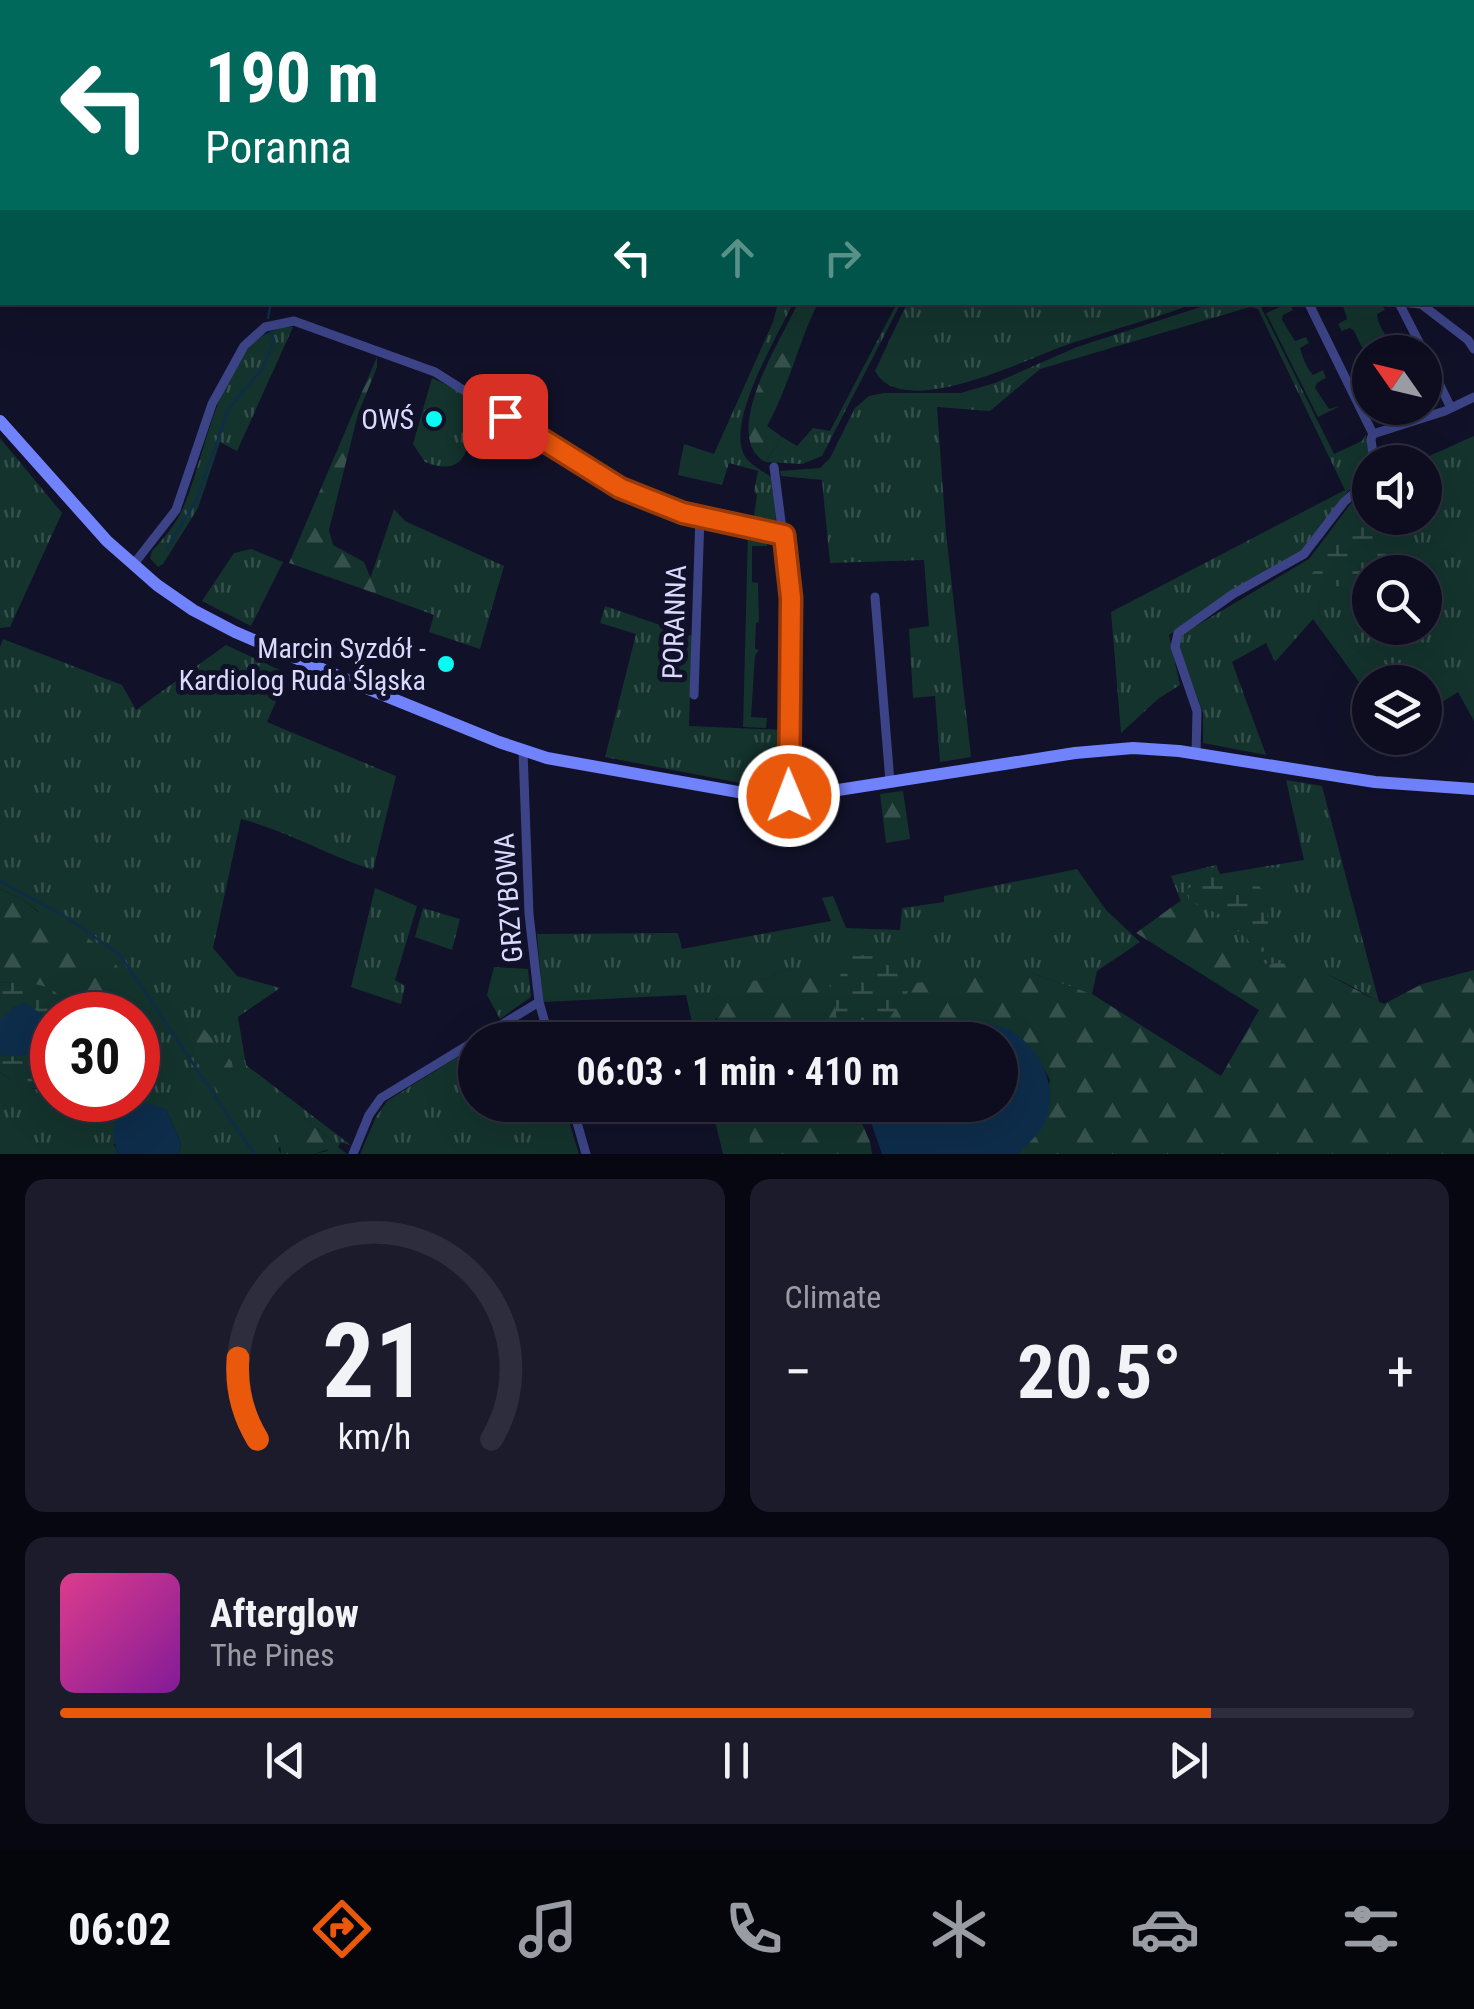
<!DOCTYPE html>
<html lang="en">
<head>
<meta charset="utf-8">
<style>
	:root { --surface:#0d0d1f; --page:#1b1b2c; --text:#f1f3f6; --muted:#9a9ca4; --line:#2d2d3d; --accent:#ea580c }
	body { margin:0; font-family:"Roboto Condensed",sans-serif; background:var(--page); color:var(--text); height:100vh; display:flex; flex-direction:column; font-size:38px; white-space:nowrap }
	* { box-sizing:border-box; margin:0 }
	p { font-size:32px; color:var(--muted) }
	.icon { flex:none; width:55px; height:55px; fill:none; stroke:currentColor; stroke-width:2; stroke-linecap:round; stroke-linejoin:round }
	.map { position:relative; height:1154px; overflow:hidden }
	.sheet { display:flex; flex-direction:column; gap:25px; padding:25px; background:#070711; flex:1 }
	.sheet>* { flex:none }
	.banner { position:absolute; left:0px; top:0px; width:1475px; height:305px; box-shadow:0 10px 40px #0002,0 0 0 2px var(--line); background:#00695c; color:#fff; overflow:hidden }
	.needle { width:65px; rotate:304deg }
	.fabs { position:absolute; left:1352px; top:335px; display:grid; gap:20px }
	.fabs a { display:grid; place-items:center; width:90px; height:90px; border-radius:50%; background:var(--surface); box-shadow:0 10px 40px #0002,0 0 0 2px var(--line); font-size:50px }
	.speed { position:absolute; left:30px; top:992px; display:flex; gap:20px; font-size:50px; font-weight:700; text-align:center }
	.speed>* { display:grid; place-content:center; width:130px; height:130px; border-radius:50%; background:var(--surface); box-shadow:0 10px 40px #0002,0 0 0 2px var(--line); line-height:1 }
	.speed .limit { border:15px solid #d22; background:#fff; color:#111 }
	.pin { position:absolute; display:grid; place-items:center; width:85px; height:85px; color:#fff; margin:-42px; border-radius:20px; box-shadow:0 5px 15px #0006 }
	.me { position:absolute; width:110px; margin:-55px; rotate:359deg; stroke-linejoin:round; filter:drop-shadow(0 0 8px #0008) }
	.turn { display:flex; align-items:center; gap:35px; height:210px; padding:0 40px; font-size:45px }
	.turn .icon { width:130px; height:130px; stroke-width:2.5 }
	.turn b { display:block; font-size:70px; line-height:85px }
	.lanes { display:flex; align-items:center; height:95px; padding:0 40px; background:#0003; justify-content:center; gap:50px; direction:ltr }
	.lanes .off { opacity:.35 }
	.big { font-size:75px; font-weight:700; line-height:1.1 }
	.sheet .widget { flex:1; display:flex; flex-direction:column; justify-content:center; gap:15px; min-width:0; padding:0 35px; border-radius:20px; background:var(--page) }
	.sheet .dial { align-items:center; gap:0 }
	.dial svg { height:260px; overflow:visible; fill:none; stroke:var(--line); stroke-width:7; stroke-linecap:round; text-anchor:middle }
	.dial text { fill:var(--text); stroke:none }
	.song { display:flex; align-items:center; gap:30px }
	.cover { width:120px; height:120px; border-radius:15px; background:linear-gradient(135deg,hsl(330 70% 55%),hsl(290 70% 35%)) }
	.played { height:10px; border-radius:5px; background:linear-gradient(90deg,var(--accent) 85%,var(--line) 85%) }
	.keys { display:flex; justify-content:space-around; direction:ltr }
	.heat { display:flex; justify-content:space-between; align-items:center; font-size:55px; direction:ltr }
	.sheet .tiles { flex:1; display:grid; gap:25px; grid-template-columns:1fr 1fr }
	.widget:last-child { grid-column:span 2 }
	.trip { position:absolute; left:458px; top:1022px; width:560px; height:100px; border-radius:50px; background:var(--surface); box-shadow:0 10px 40px #0002,0 0 0 2px var(--line); font-weight:700; line-height:100px; text-align:center }
	.dock { display:flex; height:160px; justify-content:space-around; align-items:center; background:#05050c; color:var(--muted) }
	.dock .icon { width:70px; height:70px }
	.dock .selected { color:var(--accent) }
	.dock b { font-size:45px; color:var(--text) }
	.map>svg:first-child { display:block }
</style>
</head>
<body>
<div class="map">
<svg width="1474" height="1154" viewBox="0 0 1474 1154">
	<defs>
		<pattern id="grass-tufts" width="24" height="20" patternUnits="userSpaceOnUse" patternTransform="scale(2.5)"><rect width="24" height="20" fill="#14332d"/><path d="M3 7l-1-3M5 7V3M7 7l1-3M15 17l-1-3M17 17v-4M19 17l1-3" fill="none" stroke="#36504c"/></pattern>
		<pattern id="forest-firs" width="22" height="20" patternUnits="userSpaceOnUse" patternTransform="scale(2.5)"><rect width="22" height="20" fill="#14332d"/><path d="M5 1l3.5 6h-7zM16 11l3.5 6h-7z" fill="#36504c"/></pattern>
		<pattern id="wetland-marsh" width="20" height="14" patternUnits="userSpaceOnUse" patternTransform="scale(2.5)"><rect width="20" height="14" fill="#14332d"/><path d="M1 5h8M5 5V1M11 12h8M15 12V8" fill="none" stroke="#36504c"/></pattern>
	</defs>
	<rect width="100%" height="100%" fill="#111129"/>
	<path fill="url(#grass-tufts)" fill-rule="evenodd" d="M1216 302 1259 303 1334 454 1362 441 1366 434 1370 462 1369 476 1349 490 1304 550 1232 591 1169 635 1180 685 1158 699 1121 733 1111 612 1345 490 1258 309 1250 307 1040 369 990 411 937 407 946 533 971 757 940 762 935 696 913 698 909 629 929 626 924 560 830 563 822 480 781 476 780 471 820 468 830 458 855 408 869 396 884 393H961L995 383 1077 347Z
		M778 303H793C778 336 723 424 746 458 752 466 763 471 771 477L776 520 771 524 753 523 757 495 754 491 758 471 729 463 722 485 678 475 684 444 714 454 773 322Z
		M897 303H901L822 456 802 464 765 462 782 437 797 446 813 428 830 431Z
		M907 303V302L1195 303C1154 319 1111 330 1069 344 1030 357 903 423 875 371Z
		M293 327 237 451 220 442 198 508 163 564 158 567 150 558 152 551C164 538 176 524 183 508 206 460 222 325 293 327Z
		M432 378C443 383 459 390 467 398 474 405 471 413 471 421 470 453 462 477 425 462L413 444Z
		M1474 436V721L1458 692 1433 708 1425 695V682H1370V697L1313 619 1275 662 1266 643 1232 662 1266 755 1203 743V713L1178 644 1184 633 1309 559 1355 498 1370 489V518H1425V462H1416ZM1370 572H1425V628H1370Z
		M0 438 62 513 10 627 0 628Z
		M394 509 405 521 504 566 480 649 429 632 434 615 377 594 370 579Z
		M251 549 283 562 251 626 202 601 234 553Z
		M605 606 692 636 689 726 783 730 782 783 746 784 605 757 636 634 600 623Z
		M3 639 122 685 136 710 226 645 288 674 267 722 396 776 373 870C327 855 287 831 241 819L213 948 237 976 280 988 238 1017 246 1065 352 1146 341 1142 338 1147 347 1154H314L327 1151 332 1141 303 1116 278 1149 281 1154H179L181 1143 166 1109 114 1144 118 1154H0V1072C16 1085 32 1091 52 1090V1100H138V1037L145 1020 39 912 25 901 0 889V647Z
		M1286 780 1322 786 1379 1002C1342 980 1308 960 1263 964L1182 904 1171 876 1216 865 1220 874 1304 860Z
		M1077 869 1106 910 1140 942 1097 971 1092 994 1031 973 884 1034 886 1040H877L879 1023 856 1031 853 1040H824L830 1028 805 976 786 970 766 979 747 983 709 1001 716 1020 726 1027 724 1040H696L686 995 543 1002 537 934 678 933 682 949 831 921 822 898 833 896 846 928 900 930 902 908 944 902V896Z
		M375 888 417 906 395 980 405 986 401 1004 351 987Z
		M423 908 460 919 452 950 415 937Z
		M494 967 528 969 531 997 500 1019 487 995Z
		M475 1046V1105H564L579 1154H360L376 1117 387 1101Z
		M711 1105H761L748 1154H723Z"/>
	<path fill="url(#forest-firs)" d="M1082 0H1474V288L1472 2Z
		M798 303H818C798 343 789 387 767 426L782 437 765 462C719 435 782 338 798 303Z
		M377 357V367L358 414 329 530 333 545 364 562 377 594 289 563Z
		M903 791 910 839 886 843 880 794Z
		M0 889 25 901 38 912 57 917 100 947 156 1010 145 1020 139 1036 138 1015H67L66 1010 42 986 0 982Z
		M1180 901 1263 964C1318 959 1339 984 1384 1004L1422 984 1474 970V1154H1017L1036 1135 1050 1080C1035 1048 1002 1018 965 1026L956 1040H886L888 1020 914 983 1031 973 1092 994 1221 1076 1259 1010 1136 933Z
		M786 970 826 978 834 996 837 1019 824 1040H724L725 1027 707 1009 709 1001 747 982 766 979Z
		M204 1029 232 1062 235 1084 240 1090 231 1101 219 1093 180 1038Z
		M761 1105H854L870 1142 872 1154H748L752 1121Z
		M303 1116 332 1141 335 1147 314 1154H281L279 1134 286 1125Z"/>
	<path fill="url(#wetland-marsh)" d="M1367 504 1370 505V518L1377 519 1382 549 1403 572H1370V600L1348 585 1324 588 1311 575 1337 542 1356 507Z
		M1212 872 1219 878 1244 873C1273 887 1268 923 1267 951L1259 952 1223 916 1189 901 1186 890Z
		M850 949 858 956 887 951 897 959 899 980 909 990 888 1020 886 1040H877L879 1023 864 1020 853 1040H824L837 1019 834 996 840 991 841 954Z
		M0 982C31 985 60 978 67 1015H52V1090L21 1087 0 1072Z"/>
	<path fill="#14332d" d="M1289 303 1293 310 1283 315 1282 320 1295 341 1306 337 1309 343 1300 348C1303 358 1306 367 1313 375L1323 370 1326 378 1317 383 1315 388 1329 409 1340 406 1318 417 1266 313Z
		M1342 303H1368L1372 307 1382 303 1385 310 1377 314C1378 324 1384 333 1389 341L1398 337 1402 343 1393 348 1392 352H1370V364L1354 331 1350 328 1342 331 1338 324 1347 319Z
		M748 532 767 537V546H752V582L758 583 759 622 756 623 755 649 759 650 755 656 751 717 767 718 766 728 743 727Z"/>
	<path fill="#0d2d4b" d="M24 1002 49 1019 52 1034C41 1052 19 1061 0 1054V1020L12 1008Z
		M980 1022C989 1025 1002 1026 1010 1030 1040 1048 1058 1085 1047 1118 1042 1132 1028 1144 1017 1154H882L865 1105H1000V1040H965Z
		M131 1103 150 1104 166 1109 181 1143 179 1154H118C110 1132 111 1117 131 1103Z"/>
	<g fill="none" stroke-linecap="round" stroke-linejoin="round">
		<path stroke="#0d2d4b" stroke-width="2.5" d="M268 318 271 302
			M167 549 197 499 229 408 263 368 274 340 271 332
			M0 881 66 917 120 955 254 1154"/>
		<path stroke="#3c4487" stroke-width="9" d="M0 188 2 186
			M1308 302 1373 434
			M1399 302 1421 304 1468 340 1474 349
			M1399 303 1424 352
			M1425 355 1451 408
			M1374 462 1371 439 1373 434 1445 411 1474 397
			M774 467 791 599 789 796
			M133 565 176 510 212 404 244 346 265 327 294 321 435 372 619 489 683 513 783 535
			M875 597 890 782
			M694 695 700 516
			M523 751 529 914 539 1002 550 1040
			M1196 754 1197 711 1175 647 1178 633 1233 594 1304 554 1344 502 1370 479
			M572 1105 586 1154
			M353 1154 369 1115 381 1098 539 1002"/>
		<path stroke="#7182fd" stroke-width="12" d="M0 421 107 541 157 585 193 610 235 632 371 690 499 742 547 758 766 797 819 793 1075 753 1133 748 1179 751 1375 782 1474 789"/>
		<path stroke="#fc56be" stroke-width="15" d="M11 2 12 0
			M0 32 2 25"/>
	</g>
	<g fill="none" stroke-linecap="round" stroke-linejoin="round">
		<defs>
			<path id="route" d="M505 416 620 488 683 513 784 535 791 598 789 796"/>
		</defs>
		<use href="#route" stroke="#983908" stroke-width="25"/>
		<use href="#route" stroke="#ea580c" stroke-width="18"/>
	</g>
	<g fill="#08fbf0" stroke="#111129" stroke-width="4">
		<circle cx="434" cy="419" r="10"/>
		<circle cx="446" cy="664" r="10"/>
	</g>
	<g text-anchor="middle" stroke-width="10" stroke-linejoin="round" paint-order="stroke">
		<g font-size="28" fill="#d9dafe" stroke="#111129" text-anchor="end">
			<text x="414" y="429">OWŚ</text>
			<text x="426" y="658">Marcin Syzdół -<tspan x="426" dy="32">Kardiolog Ruda Śląska</tspan></text>
		</g>
		<g font-size="28" fill="#d9dafe" stroke="#111129">
			<text transform="translate(674 622) rotate(-88)" y="10">PORANNA</text>
			<text transform="translate(508 898) rotate(-94)" y="10">GRZYBOWA</text>
		</g>
	</g>
</svg>
<div class="fabs">
<a><svg class="needle" viewBox="-14 -14 28 28"><path d="M0-13l5 13h-10z" fill="#e53935"/><path d="M0 13l5-13h-10z" fill="#9a9ca4"/></svg></a>
<a><svg class="icon" aria-label="sound" viewBox="0 0 24 24"><path d="M4 9h4l5-4v14l-5-4H4zM17 9q2 3 0 6"/></svg></a>
<a><svg class="icon" aria-label="search" viewBox="0 0 24 24"><circle cx="10" cy="10" r="6"/><path d="M15 15l6 6"/></svg></a>
<a><svg class="icon" aria-label="layers" viewBox="0 0 24 24"><path d="M12 4l9 5-9 5-9-5zM3 14l9 5 9-5"/></svg></a>
</div>
<div class="speed"><div class="limit">30</div></div>
<div class="pin" style="left:505px;top:416px;background:#d93025"><svg class="icon" aria-label="arrive" viewBox="0 0 24 24"><path d="M6 21V4h12l-3 4 3 4H6"/></svg></div>
<svg class="me" style="left:789px;top:796px" viewBox="-20 -20 40 40"><circle r="17" fill="#ea580c" stroke="#fff" stroke-width="3"/><path d="M0-11L8 9 0 5-8 9z" fill="#fff"/></svg>
<div class="trip">06:03 · 1 min · 410 m</div>
<div class="banner">
<div class="turn"><svg class="icon" aria-label="left" viewBox="0 0 24 24"><path d="M17 20v-9H6M10 6l-5 5 5 5"/></svg><div><b>190 m</b>Poranna</div></div>
<div class="lanes"><svg class="icon" aria-label="left" viewBox="0 0 24 24"><path d="M17 20v-9H6M10 6l-5 5 5 5"/></svg><svg class="icon off" aria-label="ahead" viewBox="0 0 24 24"><path d="M12 20V5M6 11l6-6 6 6"/></svg><svg class="icon off" aria-label="right" viewBox="0 0 24 24"><path d="M7 20v-9h11M14 6l5 5-5 5"/></svg></div>
</div>
</div>
<section class="sheet">
<div class="tiles">
<div class="widget dial"><svg viewBox="0 0 100 80">
<path d="M14 69A42 42 0 1 1 86 69"/>
<path d="M14 69A42 42 0 0 1 8 44" stroke="#ea580c"/>
<text x="50" y="56" font-size="32" font-weight="700">21</text>
<text x="50" y="72" font-size="11">km/h</text>
</svg></div>
<div class="widget"><p>Climate</p>
<div class="heat"><a>−</a><b class="big">20.5°</b><a>+</a></div>
</div>
<div class="widget">
<div class="song"><i class="cover"></i><div><b>Afterglow</b><p>The Pines</p></div></div>
<div class="played"></div>
<div class="keys"><svg class="icon" aria-label="previous" viewBox="0 0 24 24"><path d="M18 5L8 12l10 7zM5 5v14"/></svg><svg class="icon" aria-label="pause" viewBox="0 0 24 24"><path d="M8 5v14M16 5v14"/></svg><svg class="icon" aria-label="next" viewBox="0 0 24 24"><path d="M6 5l10 7-10 7zM19 5v14"/></svg></div>
</div>
</div>
</section>
<nav class="dock">
<b>06:02</b>
<svg class="icon selected" aria-label="directions" viewBox="0 0 24 24"><path d="M12 3l9 9-9 9-9-9zM9 14v-3h6M13 9l2 2-2 2"/></svg>
<svg class="icon" aria-label="music" viewBox="0 0 24 24"><path d="M9 18V5l10-2v13"/><circle cx="6" cy="18" r="3"/><circle cx="16" cy="16" r="3"/></svg>
<svg class="icon" aria-label="phone" viewBox="0 0 24 24"><path d="M5 4h4l2 5-3 2q2 4 5 5l2-3 5 2v4C11 20 4 13 5 4z"/></svg>
<svg class="icon" aria-label="climate" viewBox="0 0 24 24"><path d="M12 3v18M4 7l16 10M4 17L20 7"/></svg>
<svg class="icon" aria-label="car" viewBox="0 0 24 24"><path d="M5 17H2v-5l4-1 3-4h7l3 4 3 1v5h-3M9 17h6M6 11h13"/><circle cx="7" cy="17" r="2"/><circle cx="17" cy="17" r="2"/></svg>
<svg class="icon" aria-label="filters" viewBox="0 0 24 24"><path d="M4 7h16M4 17h16"/><circle cx="9" cy="7" r="2"/><circle cx="15" cy="17" r="2"/></svg>
</nav>
</body>
</html>
